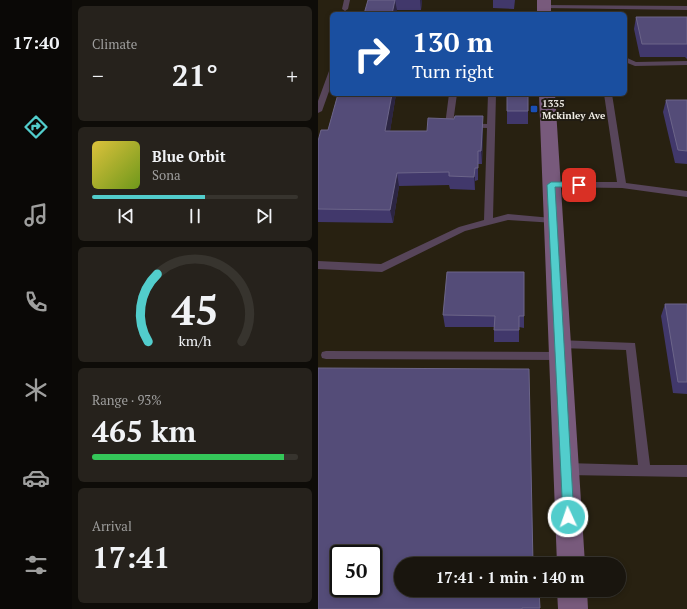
<!DOCTYPE html>
<html lang="en">
<head>
<meta charset="utf-8">
<style>
	:root { --surface:#19150e; --page:#26221c; --text:#f1f3f6; --muted:#9f9f9e; --line:#37342e; --accent:#52cdcc }
	body { margin:0; font-family:"PT Serif",serif; background:var(--page); color:var(--text); height:100vh; display:flex; flex-direction:column; font-size:15px; white-space:nowrap }
	* { box-sizing:border-box; margin:0 }
	p { font-size:13px; color:var(--muted) }
	.icon { flex:none; width:22px; height:22px; fill:none; stroke:currentColor; stroke-width:2; stroke-linecap:round; stroke-linejoin:round }
	.map { position:relative; flex:1; overflow:hidden }
	.side { display:flex; flex-direction:column; gap:6px; padding:6px; background:#0e0c08; width:246px }
	.side>* { flex:none }
	.guide { position:absolute; left:12px; top:12px; width:297px; height:84px; border-radius:6px; box-shadow:0 2px 6px #0003,0 0 0 1px var(--line); background:#1a4fa0; color:#fff; overflow:hidden }
	.speed { position:absolute; left:12px; top:545px; display:flex; gap:8px; font-size:20px; font-weight:700; text-align:center }
	.speed>* { display:grid; place-content:center; width:52px; height:52px; border-radius:50%; background:var(--surface); box-shadow:0 2px 6px #0003,0 0 0 1px var(--line); line-height:1 }
	.speed .limit { border:2px solid #111; border-radius:6px; background:#fff; color:#111 }
	.pin { position:absolute; display:grid; place-items:center; width:34px; height:34px; color:#fff; margin:-17px; border-radius:8px; box-shadow:0 2px 6px #0006 }
	.me { position:absolute; width:44px; margin:-22px; rotate:357deg; stroke-linejoin:round; filter:drop-shadow(0 0 3px #0008) }
	.turn { display:flex; align-items:center; gap:14px; height:84px; padding:0 16px; font-size:18px }
	.turn .icon { width:52px; height:52px; stroke-width:2.5 }
	.turn b { display:block; font-size:28px; line-height:34px }
	.big { font-size:30px; font-weight:800; line-height:1.1 }
	.side .card { flex:1; display:flex; flex-direction:column; justify-content:center; gap:6px; min-width:0; padding:0 14px; border-radius:6px; background:var(--page) }
	.side .dial { align-items:center; gap:0 }
	.dial svg { height:104px; overflow:visible; fill:none; stroke:var(--line); stroke-width:7; stroke-linecap:round; text-anchor:middle }
	.dial text { fill:var(--text); stroke:none }
	.song { display:flex; align-items:center; gap:12px }
	.cover { width:48px; height:48px; border-radius:6px; background:linear-gradient(135deg,hsl(50 70% 55%),hsl(80 70% 35%)) }
	.played { height:4px; border-radius:2px; background:linear-gradient(90deg,var(--accent) 55%,var(--line) 55%) }
	.keys { display:flex; justify-content:space-around; direction:ltr }
	.heat { display:flex; justify-content:space-between; align-items:center; font-size:22px; direction:ltr }
	.charge { height:6px; border-radius:3px; background:linear-gradient(90deg,#34c759 93%,var(--line) 0) }
	.trip { position:absolute; left:76px; top:557px; width:232px; height:40px; border-radius:20px; background:var(--surface); box-shadow:0 2px 6px #0003,0 0 0 1px var(--line); font-weight:800; line-height:40px; text-align:center }
	main { display:flex; flex:1; min-height:0 }
	.menu { display:flex; flex-direction:column; width:72px; justify-content:space-around; align-items:center; background:#0a0806; color:var(--muted) }
	.menu .icon { width:28px; height:28px }
	.menu .active { color:var(--accent) }
	.menu b { font-size:18px; color:var(--text) }
	.map>svg:first-child { display:block }
</style>
</head>
<body>
<main>
<nav class="menu">
<b>17:40</b>
<svg class="icon active" aria-label="directions" viewBox="0 0 24 24"><path d="M12 3l9 9-9 9-9-9zM9 14v-3h6M13 9l2 2-2 2"/></svg>
<svg class="icon" aria-label="music" viewBox="0 0 24 24"><path d="M9 18V5l10-2v13"/><circle cx="6" cy="18" r="3"/><circle cx="16" cy="16" r="3"/></svg>
<svg class="icon" aria-label="phone" viewBox="0 0 24 24"><path d="M5 4h4l2 5-3 2q2 4 5 5l2-3 5 2v4C11 20 4 13 5 4z"/></svg>
<svg class="icon" aria-label="climate" viewBox="0 0 24 24"><path d="M12 3v18M4 7l16 10M4 17L20 7"/></svg>
<svg class="icon" aria-label="car" viewBox="0 0 24 24"><path d="M5 17H2v-5l4-1 3-4h7l3 4 3 1v5h-3M9 17h6M6 11h13"/><circle cx="7" cy="17" r="2"/><circle cx="17" cy="17" r="2"/></svg>
<svg class="icon" aria-label="filters" viewBox="0 0 24 24"><path d="M4 7h16M4 17h16"/><circle cx="9" cy="7" r="2"/><circle cx="15" cy="17" r="2"/></svg>
</nav>
<section class="side">
<div class="card"><p>Climate</p>
<div class="heat"><a>−</a><b class="big">21°</b><a>+</a></div>
</div>
<div class="card">
<div class="song"><i class="cover"></i><div><b>Blue Orbit</b><p>Sona</p></div></div>
<div class="played"></div>
<div class="keys"><svg class="icon" aria-label="previous" viewBox="0 0 24 24"><path d="M18 5L8 12l10 7zM5 5v14"/></svg><svg class="icon" aria-label="pause" viewBox="0 0 24 24"><path d="M8 5v14M16 5v14"/></svg><svg class="icon" aria-label="next" viewBox="0 0 24 24"><path d="M6 5l10 7-10 7zM19 5v14"/></svg></div>
</div>
<div class="card dial"><svg viewBox="0 0 100 80">
<path d="M14 69A42 42 0 1 1 86 69"/>
<path d="M14 69A42 42 0 0 1 21 17" stroke="#52cdcc"/>
<text x="50" y="56" font-size="32" font-weight="700">45</text>
<text x="50" y="72" font-size="11">km/h</text>
</svg></div>
<div class="card"><p>Range · 93%</p><b class="big">465 km</b><div class="charge"></div></div>
<div class="card"><p>Arrival</p><b class="big">17:41</b></div>
</section>
<div class="map">
<svg width="369" height="609" viewBox="0 0 369 609">
	<rect width="100%" height="100%" fill="#211c13"/>
	<path fill="#282111" fill-rule="evenodd" d="M0 0H369V609H0ZM14 14H307V94H14ZM21 554H55V588H21ZM83 564H301V590H83Z"/>
	<g fill="none" stroke-linecap="round" stroke-linejoin="round">
		<path fill="#57455a" fill-rule="evenodd" d="M26 0H32L30 9 27 11 24 9Z
			M224 5 369 6V10L226 8 223 6Z
			M307 57 318 62 369 61V65L317 66 307 62Z
			M11 71H14V83L4 111 0 113V101Z
			M131 94H139L135 123 169 124 170 94H178L175 218 190 214 234 218 237 219 239 221 237 223 190 220 147 231 64 272 0 269V261L63 264 141 227 166 220 169 128 128 127 127 125Z
			M286 94H294L308 183 369 191V197L304 188 230 187 229 185 230 183 233 182H299Z
			M240 340 317 343 332 465H369V477L248 475 244 473 242 469 244 465 248 463 320 465 308 350 240 348 236 347 235 344 236 341Z
			M8 351 241 352 245 353 246 356 245 359 241 360 8 359 4 358 3 355 4 352Z"/>
		<path fill="#785a7c" fill-rule="evenodd" d="M219 0H233V14H219Z
			M221 94H237L267 564H239Z
			M239 590H269L270 609H240Z"/>
	</g>
	<path fill="#41386b" d="M50 0H104L103 10H79Z
		M175 0H197L196 9 175 8Z
		M318 17H369V59L367 57H322L316 29Z
		M20 94H78L72 131H109L165 129 164 164H160V180L157 181V190L132 189 131 185 81 186 75 223 0 222V141L10 130Z
		M189 94 210 111V124H189Z
		M348 100H369V164L357 163 345 112Z
		M347 304H369V394L355 393 343 316Z
		M125 315 206 316V328L201 327V342H176V327H127Z
		M83 564 221 590 222 609H0Z"/>
	<path fill="#2c2542" d="M77 0 79 10 78 14H74Z
		M102 0H104L103 10Z
		M74 94H78L70 144 67 131Z
		M165 116V129L164 164 163 151Z
		M157 168V190L156 177Z
		M79 173 81 186 75 223 72 210Z"/>
	<path fill="#544c78" stroke="#6c6589" fill-rule="evenodd" d="M50 0H77L74 14H46Z
		M164 13H189V14H164Z
		M318 17H369V44H324Z
		M20 94H74L67 131H109L110 118 136 119 137 116H165L163 151H160V168H157L156 177 131 176V172L79 173 72 210 0 209V141L3 130H10Z
		M189 94H210V111H189Z
		M348 100H369V151L360 150Z
		M129 272H206V316H201V330H176L177 316 125 315Z
		M347 304H369V382H360Z
		M0 368 211 369 215 564H83V590H221L222 608H204V609H0ZM21 554H55V588H21Z"/>
	<path fill="#52cdcc" stroke="#358585" d="M261 182 264 183V187H237L256 517 254 521 250 522 246 521 245 517 229 185 233 182Z"/>
	<rect fill="#1a4fb4" stroke="#211c13" stroke-width="1.5" x="212" y="105" width="8" height="8" rx="2"/>
	<g text-anchor="middle" stroke-width="4" stroke-linejoin="round" paint-order="stroke">
		<g font-size="10" font-weight="bold" fill="#eeebe4" stroke="#211c13" text-anchor="start">
			<text x="224" y="107">1335<tspan x="224" dy="12">Mckinley Ave</tspan></text>
		</g>
	</g>
</svg>
<div class="speed"><div class="limit">50</div></div>
<div class="pin" style="left:261px;top:185px;background:#d93025"><svg class="icon" aria-label="arrive" viewBox="0 0 24 24"><path d="M6 21V4h12l-3 4 3 4H6"/></svg></div>
<svg class="me" style="left:250px;top:517px" viewBox="-20 -20 40 40"><circle r="17" fill="#52cdcc" stroke="#fff" stroke-width="3"/><path d="M0-11L8 9 0 5-8 9z" fill="#fff"/></svg>
<div class="trip">17:41 · 1 min · 140 m</div>
<div class="guide">
<div class="turn"><svg class="icon" aria-label="right" viewBox="0 0 24 24"><path d="M7 20v-9h11M14 6l5 5-5 5"/></svg><div><b>130 m</b>Turn right</div></div>
</div>
</div>
</main>
</body>
</html>
